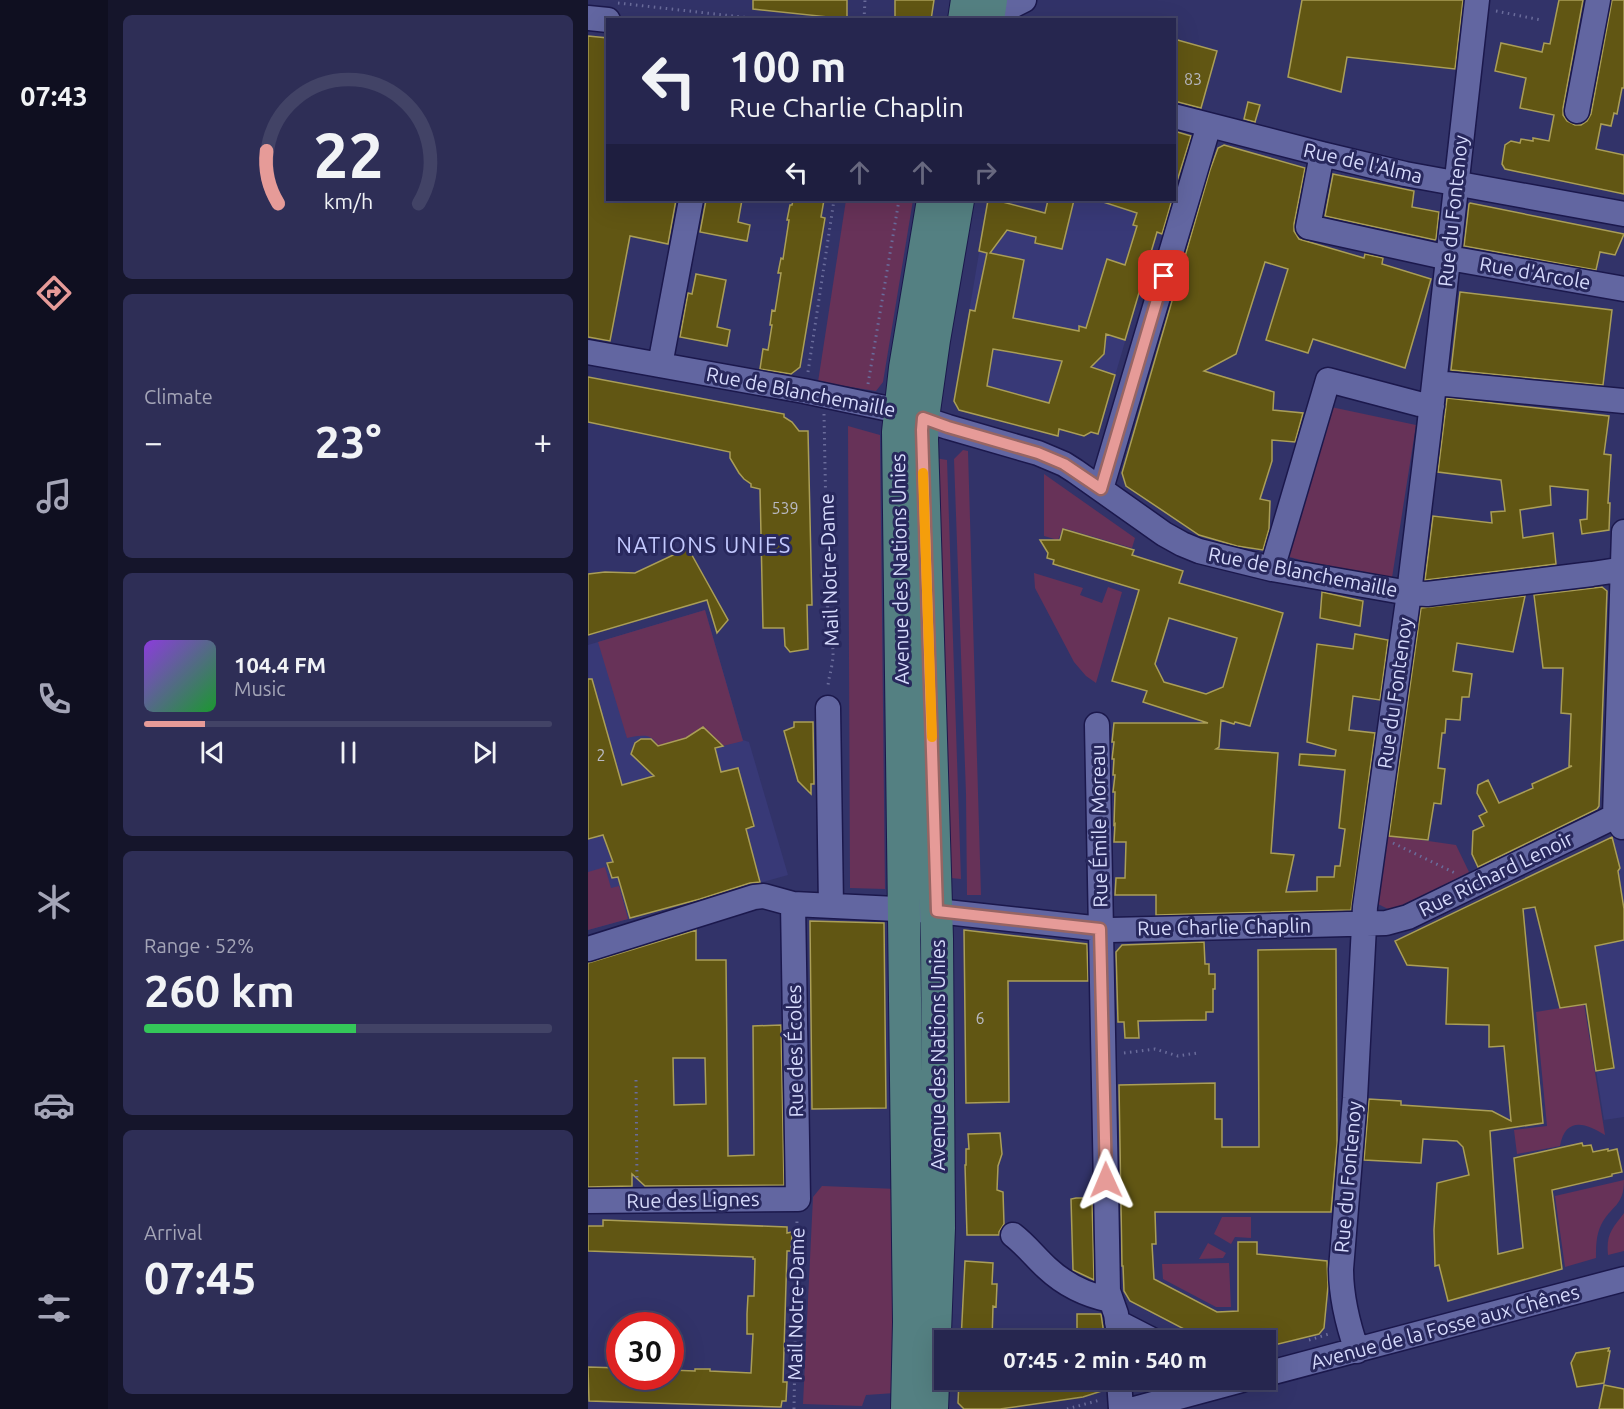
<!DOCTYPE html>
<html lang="en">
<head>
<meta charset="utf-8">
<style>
	:root { --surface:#26264f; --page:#2e2e56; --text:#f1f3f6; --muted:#a4a5b7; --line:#424366; --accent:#e69b98 }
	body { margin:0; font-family:Ubuntu,sans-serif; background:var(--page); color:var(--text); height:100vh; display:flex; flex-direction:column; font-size:22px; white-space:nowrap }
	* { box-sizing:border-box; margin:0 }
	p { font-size:20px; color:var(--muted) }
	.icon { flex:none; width:33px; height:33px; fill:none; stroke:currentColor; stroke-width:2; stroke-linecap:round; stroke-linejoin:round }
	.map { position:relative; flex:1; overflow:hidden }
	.sheet { display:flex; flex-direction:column; gap:15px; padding:15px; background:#15152b; width:480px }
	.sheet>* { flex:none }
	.banner { position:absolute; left:18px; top:18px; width:570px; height:183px; border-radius:0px; box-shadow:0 6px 24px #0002,0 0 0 2px var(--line); background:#26264f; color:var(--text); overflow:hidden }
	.speed { position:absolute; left:18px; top:1312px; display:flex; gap:12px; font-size:30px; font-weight:700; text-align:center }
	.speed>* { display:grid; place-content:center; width:78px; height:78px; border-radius:50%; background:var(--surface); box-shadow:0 6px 24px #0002,0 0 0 2px var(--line); line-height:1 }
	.speed .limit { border:9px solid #d22; background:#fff; color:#111 }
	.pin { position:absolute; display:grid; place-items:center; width:51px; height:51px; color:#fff; margin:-26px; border-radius:12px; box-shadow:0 3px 9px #0006 }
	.me { position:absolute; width:66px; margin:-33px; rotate:359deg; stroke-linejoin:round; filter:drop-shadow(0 0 4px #0008) }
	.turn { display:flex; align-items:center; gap:21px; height:126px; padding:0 24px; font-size:27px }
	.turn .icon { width:78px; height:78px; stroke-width:2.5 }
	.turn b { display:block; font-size:42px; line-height:51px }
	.lanes { display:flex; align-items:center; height:57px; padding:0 24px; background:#0003; justify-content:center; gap:30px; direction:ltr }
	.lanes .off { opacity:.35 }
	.big { font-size:45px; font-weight:700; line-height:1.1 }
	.sheet .tile { flex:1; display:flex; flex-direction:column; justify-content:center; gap:9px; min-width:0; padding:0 21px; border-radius:9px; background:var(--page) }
	.sheet .dial { align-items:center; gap:0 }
	.dial svg { height:156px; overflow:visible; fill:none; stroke:var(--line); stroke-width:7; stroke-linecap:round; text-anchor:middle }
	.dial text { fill:var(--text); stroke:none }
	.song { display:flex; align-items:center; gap:18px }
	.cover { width:72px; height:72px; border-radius:9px; background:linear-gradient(135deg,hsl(270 70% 55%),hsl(130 70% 35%)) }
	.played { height:6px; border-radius:3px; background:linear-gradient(90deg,var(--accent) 15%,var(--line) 15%) }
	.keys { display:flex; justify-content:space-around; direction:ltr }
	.heat { display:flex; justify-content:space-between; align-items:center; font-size:33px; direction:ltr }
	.charge { height:9px; border-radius:4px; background:linear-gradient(90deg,#34c759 52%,var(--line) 0) }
	.trip { position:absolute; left:346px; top:1330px; width:342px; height:60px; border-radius:0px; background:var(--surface); box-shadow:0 6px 24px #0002,0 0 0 2px var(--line); font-weight:700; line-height:60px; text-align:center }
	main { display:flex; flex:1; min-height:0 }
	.dock { display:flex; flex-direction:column; width:108px; justify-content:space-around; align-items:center; background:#0f0f20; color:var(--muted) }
	.dock .icon { width:42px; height:42px }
	.dock .current { color:var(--accent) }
	.dock b { font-size:27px; color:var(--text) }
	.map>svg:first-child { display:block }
</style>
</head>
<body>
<main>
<nav class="dock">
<b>07:43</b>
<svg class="icon current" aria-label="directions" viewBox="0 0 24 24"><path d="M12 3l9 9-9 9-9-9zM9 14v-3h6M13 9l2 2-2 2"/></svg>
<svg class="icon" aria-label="music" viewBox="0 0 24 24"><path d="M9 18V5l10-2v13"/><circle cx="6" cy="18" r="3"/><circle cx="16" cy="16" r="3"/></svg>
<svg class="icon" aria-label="phone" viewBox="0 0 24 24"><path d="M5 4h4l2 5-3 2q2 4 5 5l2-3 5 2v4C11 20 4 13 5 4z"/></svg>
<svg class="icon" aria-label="climate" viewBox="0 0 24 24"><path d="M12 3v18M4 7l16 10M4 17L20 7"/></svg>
<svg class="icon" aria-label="car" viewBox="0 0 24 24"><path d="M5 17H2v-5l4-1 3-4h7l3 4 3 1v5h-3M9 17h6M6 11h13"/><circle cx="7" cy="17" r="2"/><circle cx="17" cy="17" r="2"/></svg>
<svg class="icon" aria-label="filters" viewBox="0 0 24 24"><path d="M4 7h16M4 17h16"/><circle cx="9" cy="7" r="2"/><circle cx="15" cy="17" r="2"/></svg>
</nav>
<section class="sheet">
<div class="tile dial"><svg viewBox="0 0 100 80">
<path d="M14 69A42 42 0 1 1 86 69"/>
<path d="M14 69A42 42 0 0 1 8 42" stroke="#e69b98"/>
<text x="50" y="56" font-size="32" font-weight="700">22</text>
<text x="50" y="72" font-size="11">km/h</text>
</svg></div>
<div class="tile"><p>Climate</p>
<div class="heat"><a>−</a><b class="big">23°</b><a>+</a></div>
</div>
<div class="tile">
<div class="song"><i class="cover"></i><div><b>104.4 FM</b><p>Music</p></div></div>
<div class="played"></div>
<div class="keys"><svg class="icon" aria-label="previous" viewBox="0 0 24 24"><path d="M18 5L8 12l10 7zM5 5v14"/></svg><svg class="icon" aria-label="pause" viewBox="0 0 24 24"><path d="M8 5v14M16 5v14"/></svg><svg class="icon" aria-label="next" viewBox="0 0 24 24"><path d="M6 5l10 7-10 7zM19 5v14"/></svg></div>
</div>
<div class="tile"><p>Range · 52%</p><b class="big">260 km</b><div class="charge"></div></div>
<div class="tile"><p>Arrival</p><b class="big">07:45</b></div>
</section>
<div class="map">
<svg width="1036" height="1409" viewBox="0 0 1036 1409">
	<rect width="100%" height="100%" fill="#323369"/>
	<path fill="#383977" d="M400 200H407L457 213 460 200H537L535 209 549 213 545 225 569 232 510 434 472 429 470 436 371 410 366 401Z
		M117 610 155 740 161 742 200 875 0 930V645Z
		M1036 831V1117L1016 1120 975 861Z"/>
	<path fill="#673258" d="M258 200H325L295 382 288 391 230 382Z
		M743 407 828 425 803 584 694 555Z
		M260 426 292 435 297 889 262 888Z
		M375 450 380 451 393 895H379L378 794 366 459Z
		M347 458 359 460 373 879 363 878Z
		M456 474 547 538 544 548 475 528 470 540 456 536Z
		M446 573 495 588 492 595 514 603 520 587 534 592 508 683 498 676 486 662 447 588Z
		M117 610 155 741 74 761C68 737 65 732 39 738L10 642Z
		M799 835 868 845 881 872 817 906 802 910 788 903Z
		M17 867 23 888 31 886 40 919 0 930V872Z
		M996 1004 1017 1135C997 1122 977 1117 972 1146L929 1154 926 1130 959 1126 948 1012Z
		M1036 1180C1036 1207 1023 1205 1013 1225 1008 1236 1008 1246 1008 1258L977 1267 967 1196Z
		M234 1186 309 1189 307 1393 278 1395 274 1406 215 1404 225 1197Z
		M1036 1213V1251L1020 1255C1018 1234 1024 1229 1036 1213Z
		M634 1217H663V1238L647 1237 643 1244 626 1234Z
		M620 1243 638 1253 635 1258 611 1259Z
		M641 1263 643 1307H628L575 1279 574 1264Z"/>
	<path fill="#615613" stroke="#aa9e57" stroke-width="1.5" fill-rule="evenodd" d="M165 0H259V19L165 9Z
		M307 0H346L343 20H307Z
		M714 0H875L867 69 759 57 753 92 700 77Z
		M971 0H995L975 108V115L979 121 987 125H993L999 121 1003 114 1024 0H1036V88H1034L1029 114 1026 113 1023 126 1013 124 1008 149 1036 155V194L917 169 914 164 917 145 923 141 932 143 933 139 945 141V138L961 141 966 115 932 108 938 78 907 71 913 43 954 52 956 43 962 44Z
		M0 36 20 38V200H88L80 244 42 236 22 341 0 337Z
		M586 39 629 51 613 108 586 101Z
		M660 102 672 105 667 122 656 119Z
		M586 131 603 136 586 191Z
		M636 145 717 168 706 224V231L711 239 776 258 777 254 795 258 794 264 843 279 817 368 725 339 720 353 678 340 700 269 677 262 648 354 616 371 686 392 685 410 715 413 707 442 684 440V461L672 499 682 501 681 529 675 550 649 546 611 535 538 486 534 473 622 170 630 148Z
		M745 174 826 191 824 207 851 212 848 239 847 240 737 216Z
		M118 200H154L150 222 162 225 159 241 112 232Z
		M205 200H236L233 217 237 218 212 367 203 374 172 369 175 349 180 350 184 325H182L184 310 187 311 193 273H190L193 258 195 259 201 220H199L202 205H204Z
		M400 200H407L457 213 460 200H486L474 249 447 243 448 237 419 230 402 253 436 260 425 318 491 331V326L498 328 519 259 537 265 549 226 545 225 549 213 515 202V200H584L574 234 569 232 537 340 518 334 516 354 503 367 527 375 510 434 503 432 496 436 471 429 470 436 371 410 366 401 382 310 387 311 399 253 391 251ZM405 349 474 361 461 403 399 386Z
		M882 203 986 224 1036 234 1027 255 1012 252 1008 270 876 246 881 204Z
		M108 274 138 280 129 327 142 330 139 346 92 337 100 293 104 294Z
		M872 292 1024 310 1015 385 863 370Z
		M0 377 196 414V417L204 422 211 431H220L224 605H219L220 649 202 652 197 646 196 628H175L172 489 163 487V484L156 479 151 473 142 458V452L0 422Z
		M859 398 1021 416 1016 454 1023 455 1020 503H1022L1021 530 994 534 992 520 999 519 1000 490 962 486 963 505 932 510 935 538 965 533 968 564 837 580 845 516 904 523 903 512 917 511 913 480 850 472Z
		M475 529 546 550 544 555 595 571 591 583 695 613 662 726 647 722 646 724 633 720 631 747 628 749 690 753 683 853 706 855 698 892 729 891V877H746L747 866H752L757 829 751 828 757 770 711 765 712 754 747 756 748 750 719 742 729 644 765 649 767 634 800 640 792 700 765 696 761 730 787 733 763 910 568 915V895H527L528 878H537L538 842H526L527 824 526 825 527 792H525L527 775H525L526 759H524L526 742H524L526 723H620L555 702 559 691 524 681 551 590 465 564 466 560 459 558 460 553 452 540H472ZM581 618 649 638 635 687 618 694 576 682 567 664Z
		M100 548 140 620 129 633 119 600 0 635V574L17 572 47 573Z
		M1014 587 1019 591 1011 806 1009 809 890 867 884 854 885 831 896 826 891 816 899 812 889 793 890 785 900 780 911 803 945 788 944 784 984 766H981L983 714 973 713 975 668H955L946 595Z
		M734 592 775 601 772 626 732 618Z
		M937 596 925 652 869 643 865 671 884 674 881 697H874L872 720 858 719 857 733H854L850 768 857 769 853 804 846 803 840 840 801 836 833 608Z
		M0 679H4L34 785 66 776 43 754 47 743 53 739H63L70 746 98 738 115 727 135 746 127 748 133 772 150 768 166 826 158 829 172 882 162 883 112 899 42 918 30 877 24 878 19 863 25 862 15 835 0 839Z
		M206 722H225L226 784H223V794L210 781 196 731 206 727Z
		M1024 837 1032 868 1030 871 1036 909V940L1007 946 1026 1068 1008 1071 998 1004 972 1008 947 907 935 909 955 1123 902 1131 910 1254 935 1248 926 1158 994 1143 995 1146 1003 1145 1005 1152 1020 1149V1151L1029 1149 1034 1172 1024 1174V1176L964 1190 974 1269 860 1301 851 1265 847 1266 846 1230 849 1183 881 1175 875 1147 869 1141 835 1139 833 1163 776 1160 781 1099 813 1101V1105L904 1111 923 1121 916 1046 901 1047V1025L858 1024 860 968 819 965 807 941Z
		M222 921 296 923 298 1108 224 1109Z
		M108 930V960H138L140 1156 166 1155 165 1026 193 1025 196 1185 57 1186 44 1174V1186L0 1187V963ZM85 1058H117L118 1104 86 1105Z
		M376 930 499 944 500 981H420L421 1102 378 1103Z
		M616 942 617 964H621V974H627V989H625V1012H618V1020L550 1021 551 1038H537L536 1022H530L528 952 534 945Z
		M748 949 749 1143 743 1212H567L568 1244H564L566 1279 629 1312 650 1311V1242H669V1254L739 1261 740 1286 736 1328 731 1334 678 1347V1341H619L542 1301 536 1291 535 1266H534L531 1085 627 1083V1119H634V1147H671L670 950Z
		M412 1133 414 1154 410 1166 409 1190 415 1192 416 1224 411 1232V1235H379L377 1165H378V1149H381L380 1134Z
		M488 1198H504L506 1280 485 1270 483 1199Z
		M15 1220 199 1227V1233L204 1232 203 1251H199L195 1382H199L198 1401H194L193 1407 1 1401 0 1367 32 1368V1377H82V1370L107 1371V1369H122V1371L163 1373 165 1334H159V1314L160 1296H166L167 1259H165V1257L0 1251V1226H15Z
		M377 1261 405 1263 404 1284H409L408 1307 405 1306 404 1341H373Z
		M489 1314H513L517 1341H489Z
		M1021 1348 1020 1351H1022L1016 1383 989 1387 983 1363 988 1353Z
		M371 1380H399V1385L438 1380H517V1390L495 1397 412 1409H376L370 1403Z
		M1016 1385 1036 1389V1409H1011Z"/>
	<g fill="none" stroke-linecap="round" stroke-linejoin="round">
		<defs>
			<path id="minor" d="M0 18 20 20
				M400 18 436 0
				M989 111 1010 0
				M586 116 734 154 817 174 1036 214
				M734 154 720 227 861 258 1036 289
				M0 352 216 391 311 411 360 427 450 453 476 464 487 471 576 534 594 544 611 551 684 569 821 593 839 594 1004 574 1036 569
				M72 365 103 200
				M847 383 1036 401
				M513 489 621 125
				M684 569 740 380 831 404 844 406
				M240 708 243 906
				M509 725 520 1291 528 1314 532 1341
				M1034 827 1027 816 1036 532
				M0 949 166 897 176 896 205 904 349 911 523 930 798 923 820 917 1036 812
				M0 1201 210 1199 205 904
				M425 1235C438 1245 447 1257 459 1268 476 1284 498 1295 522 1300
				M529 1322 566 1341
				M769 1351C760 1325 753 1297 753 1269L767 1098 777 907 821 593 841 429 889 0
				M678 1374 1036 1279
				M531 1380 533 1409
				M546 1409 654 1380"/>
			<path id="major" d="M376 20 379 0
				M400 20 403 0
				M319 1409 321 1322 310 432 317 368 345 200
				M344 1409 351 1228 349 939 334 439 335 418 346 340 370 200"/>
		</defs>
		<use href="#minor" stroke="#1b184c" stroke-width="27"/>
		<use href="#major" stroke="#1b184c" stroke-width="34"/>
		<path stroke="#6a6c9b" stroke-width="3" stroke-dasharray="1.5 4.5" stroke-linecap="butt" d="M30 3 180 20
			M908 11 953 20
			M276 20 277 0
			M220 372 246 200
			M280 384 311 200
			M236 414 240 621C243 635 247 650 244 664 243 673 240 679 240 688
			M805 843 867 873
			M536 1053 567 1049 590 1056 609 1053
			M48 1080 49 1180
			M721 1340 744 1333
			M206 1409 209 1219
			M479 1409 512 1400"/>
		<use href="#minor" stroke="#6266a1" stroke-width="24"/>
		<use href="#major" stroke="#548082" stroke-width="32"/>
	</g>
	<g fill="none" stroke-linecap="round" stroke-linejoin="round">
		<defs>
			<path id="route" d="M518 1180 512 929 349 911 334 430 335 418 360 427 450 453 476 464 513 489 576 276"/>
		</defs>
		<use href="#route" stroke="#966563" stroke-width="15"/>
		<use href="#route" stroke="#e69b98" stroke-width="10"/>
		<path stroke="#f59e0b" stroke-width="10" d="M335 473 344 737"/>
	</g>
	<g text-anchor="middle" stroke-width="6" stroke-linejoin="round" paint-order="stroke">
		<g font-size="16" fill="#b9b9c2">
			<text x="605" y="85">83</text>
			<text x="197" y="514">539</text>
			<text x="13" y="761">2</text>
			<text x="392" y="1024">6</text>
		</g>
		<g font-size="20" fill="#d6dafc" stroke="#28285d">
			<text transform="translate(775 163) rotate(13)" y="7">Rue de l'Alma</text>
			<text transform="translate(865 211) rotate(-84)" y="7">Rue du Fontenoy</text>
			<text transform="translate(947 273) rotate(10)" y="7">Rue d'Arcole</text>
			<text transform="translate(213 392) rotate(11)" y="7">Rue de Blanchemaille</text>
			<text transform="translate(312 569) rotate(-91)" y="7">Avenue des Nations Unies</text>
			<text transform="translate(241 570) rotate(-92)" y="7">Mail Notre-Dame</text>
			<text transform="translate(715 572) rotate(11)" y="7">Rue de Blanchemaille</text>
			<text transform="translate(807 693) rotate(-82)" y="7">Rue du Fontenoy</text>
			<text transform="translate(511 826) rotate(-91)" y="7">Rue Émile Moreau</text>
			<text transform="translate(908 874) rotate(-26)" y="7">Rue Richard Lenoir</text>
			<text transform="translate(636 927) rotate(-1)" y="7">Rue Charlie Chaplin</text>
			<text transform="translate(207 1051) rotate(-91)" y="7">Rue des Écoles</text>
			<text transform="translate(350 1055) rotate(-90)" y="7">Avenue des Nations Unies</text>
			<text transform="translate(760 1177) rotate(-85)" y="7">Rue du Fontenoy</text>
			<text transform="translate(105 1200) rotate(-1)" y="7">Rue des Lignes</text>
			<text transform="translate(208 1304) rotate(-89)" y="7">Mail Notre-Dame</text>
			<text transform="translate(857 1327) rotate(-15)" y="7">Avenue de la Fosse aux Chênes</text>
		</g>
		<g font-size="22" letter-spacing="1.5" fill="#c3c9fe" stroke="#28285d">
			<text x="116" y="553">NATIONS UNIES</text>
		</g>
	</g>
</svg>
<div class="speed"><div class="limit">30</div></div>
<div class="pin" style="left:576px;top:276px;background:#d93025"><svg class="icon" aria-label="arrive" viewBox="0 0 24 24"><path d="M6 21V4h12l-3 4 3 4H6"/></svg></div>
<svg class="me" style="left:518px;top:1180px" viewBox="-20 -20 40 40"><path d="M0-17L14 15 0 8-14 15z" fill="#e69b98" stroke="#fff" stroke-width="4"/></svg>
<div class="trip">07:45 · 2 min · 540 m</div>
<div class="banner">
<div class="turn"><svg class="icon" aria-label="left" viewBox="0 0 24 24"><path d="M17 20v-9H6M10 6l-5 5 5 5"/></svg><div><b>100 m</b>Rue Charlie Chaplin</div></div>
<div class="lanes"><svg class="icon" aria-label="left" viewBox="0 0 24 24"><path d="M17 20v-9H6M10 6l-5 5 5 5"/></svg><svg class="icon off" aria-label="ahead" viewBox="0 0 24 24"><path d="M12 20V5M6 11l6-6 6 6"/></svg><svg class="icon off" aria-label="ahead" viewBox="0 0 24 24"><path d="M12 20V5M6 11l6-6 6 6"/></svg><svg class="icon off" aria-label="right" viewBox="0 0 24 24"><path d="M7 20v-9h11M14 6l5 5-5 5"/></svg></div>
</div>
</div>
</main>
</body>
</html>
